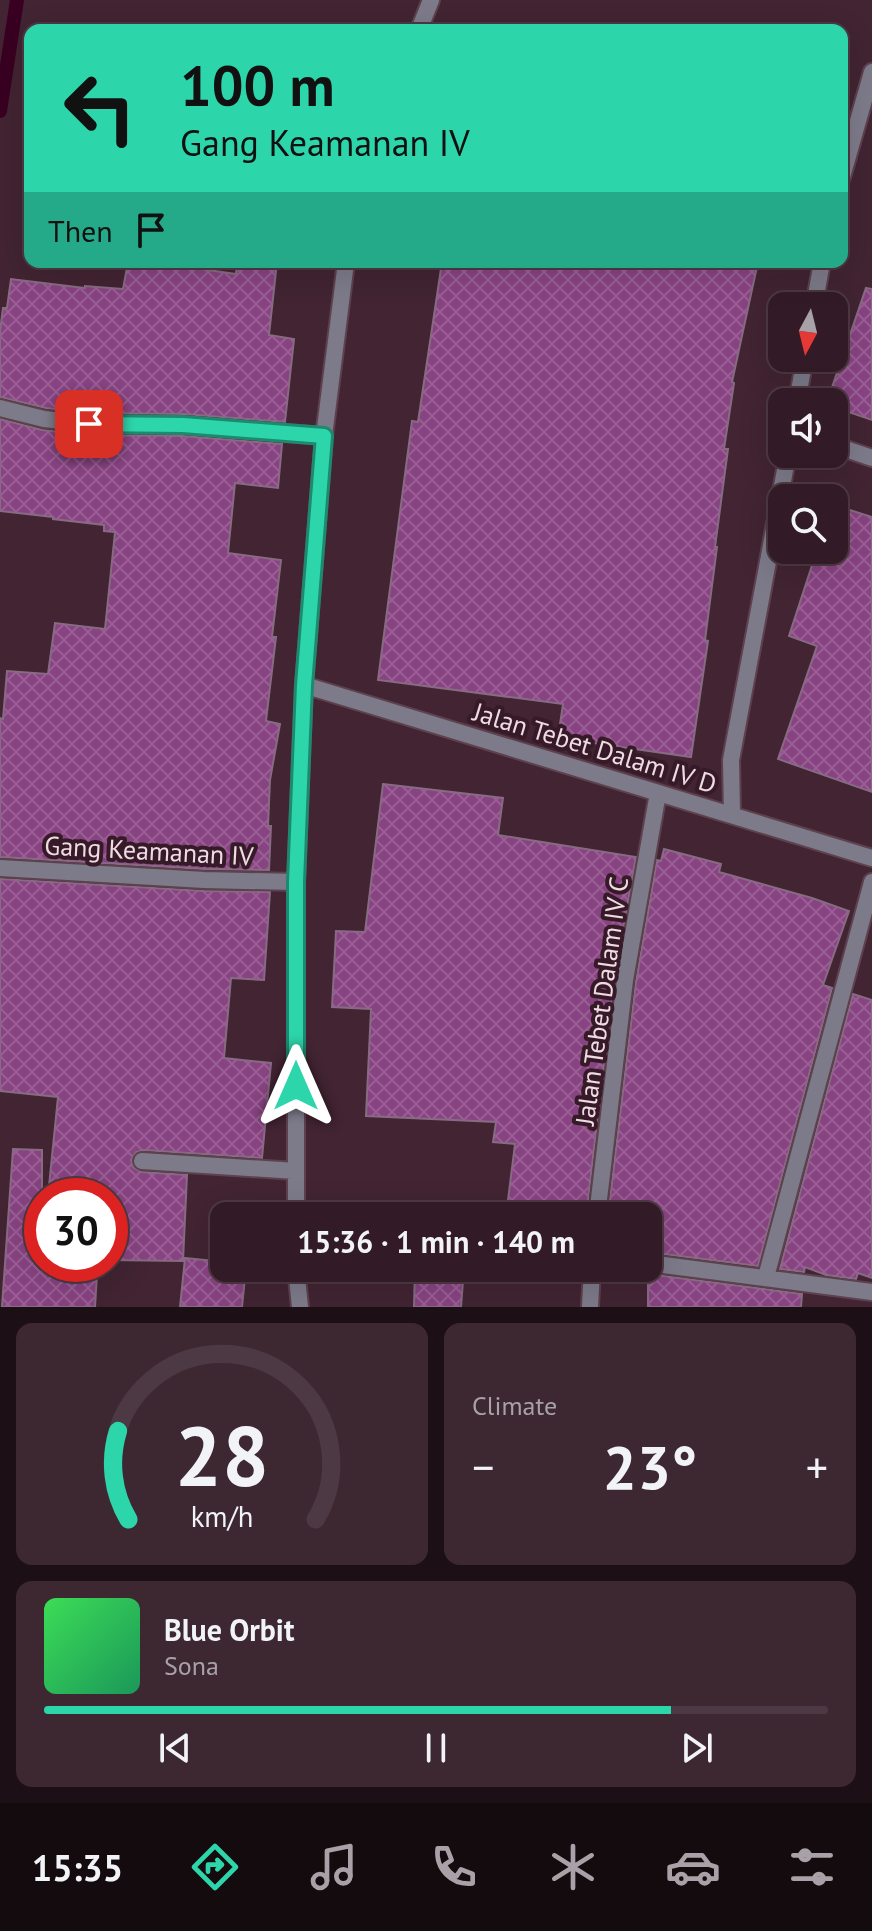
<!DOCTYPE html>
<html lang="en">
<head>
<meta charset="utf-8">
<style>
	:root { --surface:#321b26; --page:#3d2832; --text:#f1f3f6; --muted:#a8a1a7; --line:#4d3943; --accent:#2dd5ab }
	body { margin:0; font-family:"PT Sans",sans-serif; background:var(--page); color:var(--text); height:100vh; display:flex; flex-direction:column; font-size:30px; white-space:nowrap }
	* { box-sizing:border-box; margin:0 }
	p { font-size:26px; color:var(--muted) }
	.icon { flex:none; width:44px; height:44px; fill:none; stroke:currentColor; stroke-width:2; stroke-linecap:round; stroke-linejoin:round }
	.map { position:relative; height:1307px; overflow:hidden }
	.side { display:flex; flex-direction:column; gap:16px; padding:16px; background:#1c0f15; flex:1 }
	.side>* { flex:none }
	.guide { position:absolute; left:24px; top:24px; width:824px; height:244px; border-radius:16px; box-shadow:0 8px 32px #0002,0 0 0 2px var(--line); background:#2dd5ab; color:#111; overflow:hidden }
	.needle { width:52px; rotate:187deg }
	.fabs { position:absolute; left:768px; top:292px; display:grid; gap:16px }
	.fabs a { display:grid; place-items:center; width:80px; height:80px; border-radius:16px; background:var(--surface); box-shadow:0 8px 32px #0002,0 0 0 2px var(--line); font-size:40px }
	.speed { position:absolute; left:24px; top:1178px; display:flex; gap:16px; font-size:40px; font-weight:700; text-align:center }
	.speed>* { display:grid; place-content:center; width:104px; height:104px; border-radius:50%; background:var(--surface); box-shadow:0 8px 32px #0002,0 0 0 2px var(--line); line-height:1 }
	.speed .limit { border:12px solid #d22; background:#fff; color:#111 }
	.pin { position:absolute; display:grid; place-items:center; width:68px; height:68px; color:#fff; margin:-34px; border-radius:16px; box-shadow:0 4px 12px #0006 }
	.me { position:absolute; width:88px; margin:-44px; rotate:0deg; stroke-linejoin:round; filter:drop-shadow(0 0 6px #0008) }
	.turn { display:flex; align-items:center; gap:28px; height:168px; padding:0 24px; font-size:36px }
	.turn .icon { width:104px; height:104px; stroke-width:2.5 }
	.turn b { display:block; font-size:56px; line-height:68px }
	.then { display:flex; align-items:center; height:76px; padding:0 24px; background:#0003; gap:16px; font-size:30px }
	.big { font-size:60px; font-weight:700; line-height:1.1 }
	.side .card { flex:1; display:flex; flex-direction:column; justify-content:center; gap:12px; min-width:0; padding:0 28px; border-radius:16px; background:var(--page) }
	.side .dial { align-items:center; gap:0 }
	.dial svg { height:208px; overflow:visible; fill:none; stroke:var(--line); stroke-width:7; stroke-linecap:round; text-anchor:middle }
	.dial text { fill:var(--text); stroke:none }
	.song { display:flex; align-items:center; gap:24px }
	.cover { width:96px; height:96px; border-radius:12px; background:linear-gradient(135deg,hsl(130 70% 55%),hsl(150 70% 35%)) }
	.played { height:8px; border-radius:4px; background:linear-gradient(90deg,var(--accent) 80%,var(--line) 80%) }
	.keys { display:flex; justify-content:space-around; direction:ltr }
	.heat { display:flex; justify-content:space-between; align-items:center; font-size:44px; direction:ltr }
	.side .tiles { flex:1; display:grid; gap:16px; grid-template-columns:1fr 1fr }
	.card:last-child { grid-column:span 2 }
	.trip { position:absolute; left:210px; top:1202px; width:452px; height:80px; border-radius:16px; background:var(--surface); box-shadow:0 8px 32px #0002,0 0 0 2px var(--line); font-weight:700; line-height:80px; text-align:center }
	.tabs { display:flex; height:128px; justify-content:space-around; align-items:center; background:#140b0f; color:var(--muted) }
	.tabs .icon { width:56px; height:56px }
	.tabs .active { color:var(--accent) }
	.tabs b { font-size:36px; color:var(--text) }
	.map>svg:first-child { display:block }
</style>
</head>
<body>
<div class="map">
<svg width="872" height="1307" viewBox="0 0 872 1307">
	<defs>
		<pattern id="building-cross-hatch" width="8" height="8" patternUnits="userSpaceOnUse" patternTransform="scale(2)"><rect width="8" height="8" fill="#884382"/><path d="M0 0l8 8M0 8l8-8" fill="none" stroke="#995e94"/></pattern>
	</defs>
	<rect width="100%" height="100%" fill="#422432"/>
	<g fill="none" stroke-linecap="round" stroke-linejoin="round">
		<path stroke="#390021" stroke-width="14" d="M0 111 17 0"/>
	</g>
	<path fill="url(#building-cross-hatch)" stroke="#876b83" stroke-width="2" d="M128 262H139L180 269V266L236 274 237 262H277L269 335 294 339 285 422 184 414 90 413 46 408 0 397V331L3 308H7L11 279 85 288V286L123 289Z
		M442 262H758L732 382 734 383 724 449H728L715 547H717L705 640 708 641 691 757 558 738 563 704 378 680 412 421 418 422Z
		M866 288 872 289V420L834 407V402H827Z
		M0 419 42 430 88 435 183 436 282 444 278 488 235 483 228 553 281 560 272 637H276L266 721 280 724 270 780 268 826H271L269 870 204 869 0 857V718L3 719 7 671 48 674 55 623 105 629 115 532 104 531V525L53 519V517L0 511Z
		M834 505 872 517V792L778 759 817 646 789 636 817 550H834Z
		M383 784 503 798 498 835 636 857 614 979 586 1216H506L515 1144 493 1142 496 1122 366 1116 371 1009 332 1007 336 931 365 932Z
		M664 849 721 864 719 872 812 898 849 911 823 985 832 988 758 1266 648 1252V1216H608L636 982 657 860 661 861Z
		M0 879 204 891 270 892 264 980 231 978 224 1058 271 1063 262 1158 143 1150 136 1152 131 1160 133 1167 141 1172 187 1175 183 1261 110 1260V1196H48L58 1097 0 1091Z
		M853 994 872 1000V1278L858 1273 856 1279 826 1275 805 1267 804 1272 780 1269Z
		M13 1149 42 1150V1271L97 1274 95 1307H2Z
		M185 1258 224 1262V1268H246L242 1307H180Z
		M415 1268H464L461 1307H414Z
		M648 1274 802 1294 801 1307H648Z"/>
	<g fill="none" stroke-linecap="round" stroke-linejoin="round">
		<defs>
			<path id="minor" d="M419 30 431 0
				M842 177 872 72
				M814 306 822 262
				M797 402 805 358
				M0 408 44 419 89 424 183 425 324 436
				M834 445 872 458
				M304 685 872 858
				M732 814 731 760 788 454
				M0 868 204 880 296 882
				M142 1161 296 1171
				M296 1216V882L304 685 324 436 346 262
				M597 1216 625 980 658 793
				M648 1263 872 1292
				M296 1268 300 1307
				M766 1277 872 882
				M590 1307 592 1268"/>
		</defs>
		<use href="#minor" stroke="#5e414e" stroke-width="20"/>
		<use href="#minor" stroke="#7d7b8a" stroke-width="16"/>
	</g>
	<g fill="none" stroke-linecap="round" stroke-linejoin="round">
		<defs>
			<path id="route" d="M89 424 183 425 324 436 304 685 296 882V1086"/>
		</defs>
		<use href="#route" stroke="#1d8a6f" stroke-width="20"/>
		<use href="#route" stroke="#2dd5ab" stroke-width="14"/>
	</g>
	<g text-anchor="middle" stroke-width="8" stroke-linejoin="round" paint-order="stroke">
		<g font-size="26" fill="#efdbe3" stroke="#371a28">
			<text transform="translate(595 748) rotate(17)" y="9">Jalan Tebet Dalam IV D</text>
			<text transform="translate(149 851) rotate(3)" y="9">Gang Keamanan IV</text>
			<text transform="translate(602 1001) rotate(-82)" y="9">Jalan Tebet Dalam IV C</text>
		</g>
	</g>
</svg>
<div class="fabs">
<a><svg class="needle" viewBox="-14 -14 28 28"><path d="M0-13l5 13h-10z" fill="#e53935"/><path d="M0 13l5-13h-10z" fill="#a8a1a7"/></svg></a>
<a><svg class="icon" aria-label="sound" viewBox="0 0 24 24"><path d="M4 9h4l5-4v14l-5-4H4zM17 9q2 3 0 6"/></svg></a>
<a><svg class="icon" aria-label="search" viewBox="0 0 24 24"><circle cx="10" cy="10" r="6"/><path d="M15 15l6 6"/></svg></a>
</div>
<div class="speed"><div class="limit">30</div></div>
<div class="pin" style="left:89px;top:424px;background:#d93025"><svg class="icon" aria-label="arrive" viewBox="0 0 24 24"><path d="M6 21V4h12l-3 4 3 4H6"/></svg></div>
<svg class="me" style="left:296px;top:1086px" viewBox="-20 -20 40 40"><path d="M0-17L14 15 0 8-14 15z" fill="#2dd5ab" stroke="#fff" stroke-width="4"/></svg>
<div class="trip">15:36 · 1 min · 140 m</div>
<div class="guide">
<div class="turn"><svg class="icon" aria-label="left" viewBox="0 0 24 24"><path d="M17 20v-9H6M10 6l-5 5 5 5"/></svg><div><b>100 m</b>Gang Keamanan IV</div></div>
<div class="then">Then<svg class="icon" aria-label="arrive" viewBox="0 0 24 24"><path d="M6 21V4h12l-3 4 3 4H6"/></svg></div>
</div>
</div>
<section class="side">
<div class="tiles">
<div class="card dial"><svg viewBox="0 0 100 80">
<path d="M14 69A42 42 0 1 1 86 69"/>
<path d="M14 69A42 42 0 0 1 10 35" stroke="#2dd5ab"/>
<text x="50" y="56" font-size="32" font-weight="700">28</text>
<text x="50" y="72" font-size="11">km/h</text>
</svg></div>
<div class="card"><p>Climate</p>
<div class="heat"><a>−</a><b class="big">23°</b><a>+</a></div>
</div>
<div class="card">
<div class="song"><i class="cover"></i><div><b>Blue Orbit</b><p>Sona</p></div></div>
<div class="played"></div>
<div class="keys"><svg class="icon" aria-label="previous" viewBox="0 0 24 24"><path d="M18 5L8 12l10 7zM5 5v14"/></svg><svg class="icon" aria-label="pause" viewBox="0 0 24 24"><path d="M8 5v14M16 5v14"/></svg><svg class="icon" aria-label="next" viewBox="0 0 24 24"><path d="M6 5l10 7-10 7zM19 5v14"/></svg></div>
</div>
</div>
</section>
<nav class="tabs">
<b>15:35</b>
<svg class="icon active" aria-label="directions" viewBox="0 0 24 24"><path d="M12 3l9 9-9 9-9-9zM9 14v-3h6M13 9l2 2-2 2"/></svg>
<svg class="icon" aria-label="music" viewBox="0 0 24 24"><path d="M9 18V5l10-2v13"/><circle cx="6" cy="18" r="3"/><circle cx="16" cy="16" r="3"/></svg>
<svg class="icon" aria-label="phone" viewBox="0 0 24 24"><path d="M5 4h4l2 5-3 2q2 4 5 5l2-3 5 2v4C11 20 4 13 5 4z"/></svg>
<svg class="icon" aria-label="climate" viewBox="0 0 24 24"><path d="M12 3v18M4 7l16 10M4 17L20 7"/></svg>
<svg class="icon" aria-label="car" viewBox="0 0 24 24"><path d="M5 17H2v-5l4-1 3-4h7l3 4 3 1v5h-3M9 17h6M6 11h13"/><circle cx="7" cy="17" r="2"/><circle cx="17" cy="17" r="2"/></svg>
<svg class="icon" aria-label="filters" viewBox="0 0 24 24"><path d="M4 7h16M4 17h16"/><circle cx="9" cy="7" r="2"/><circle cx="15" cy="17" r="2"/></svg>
</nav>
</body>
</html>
